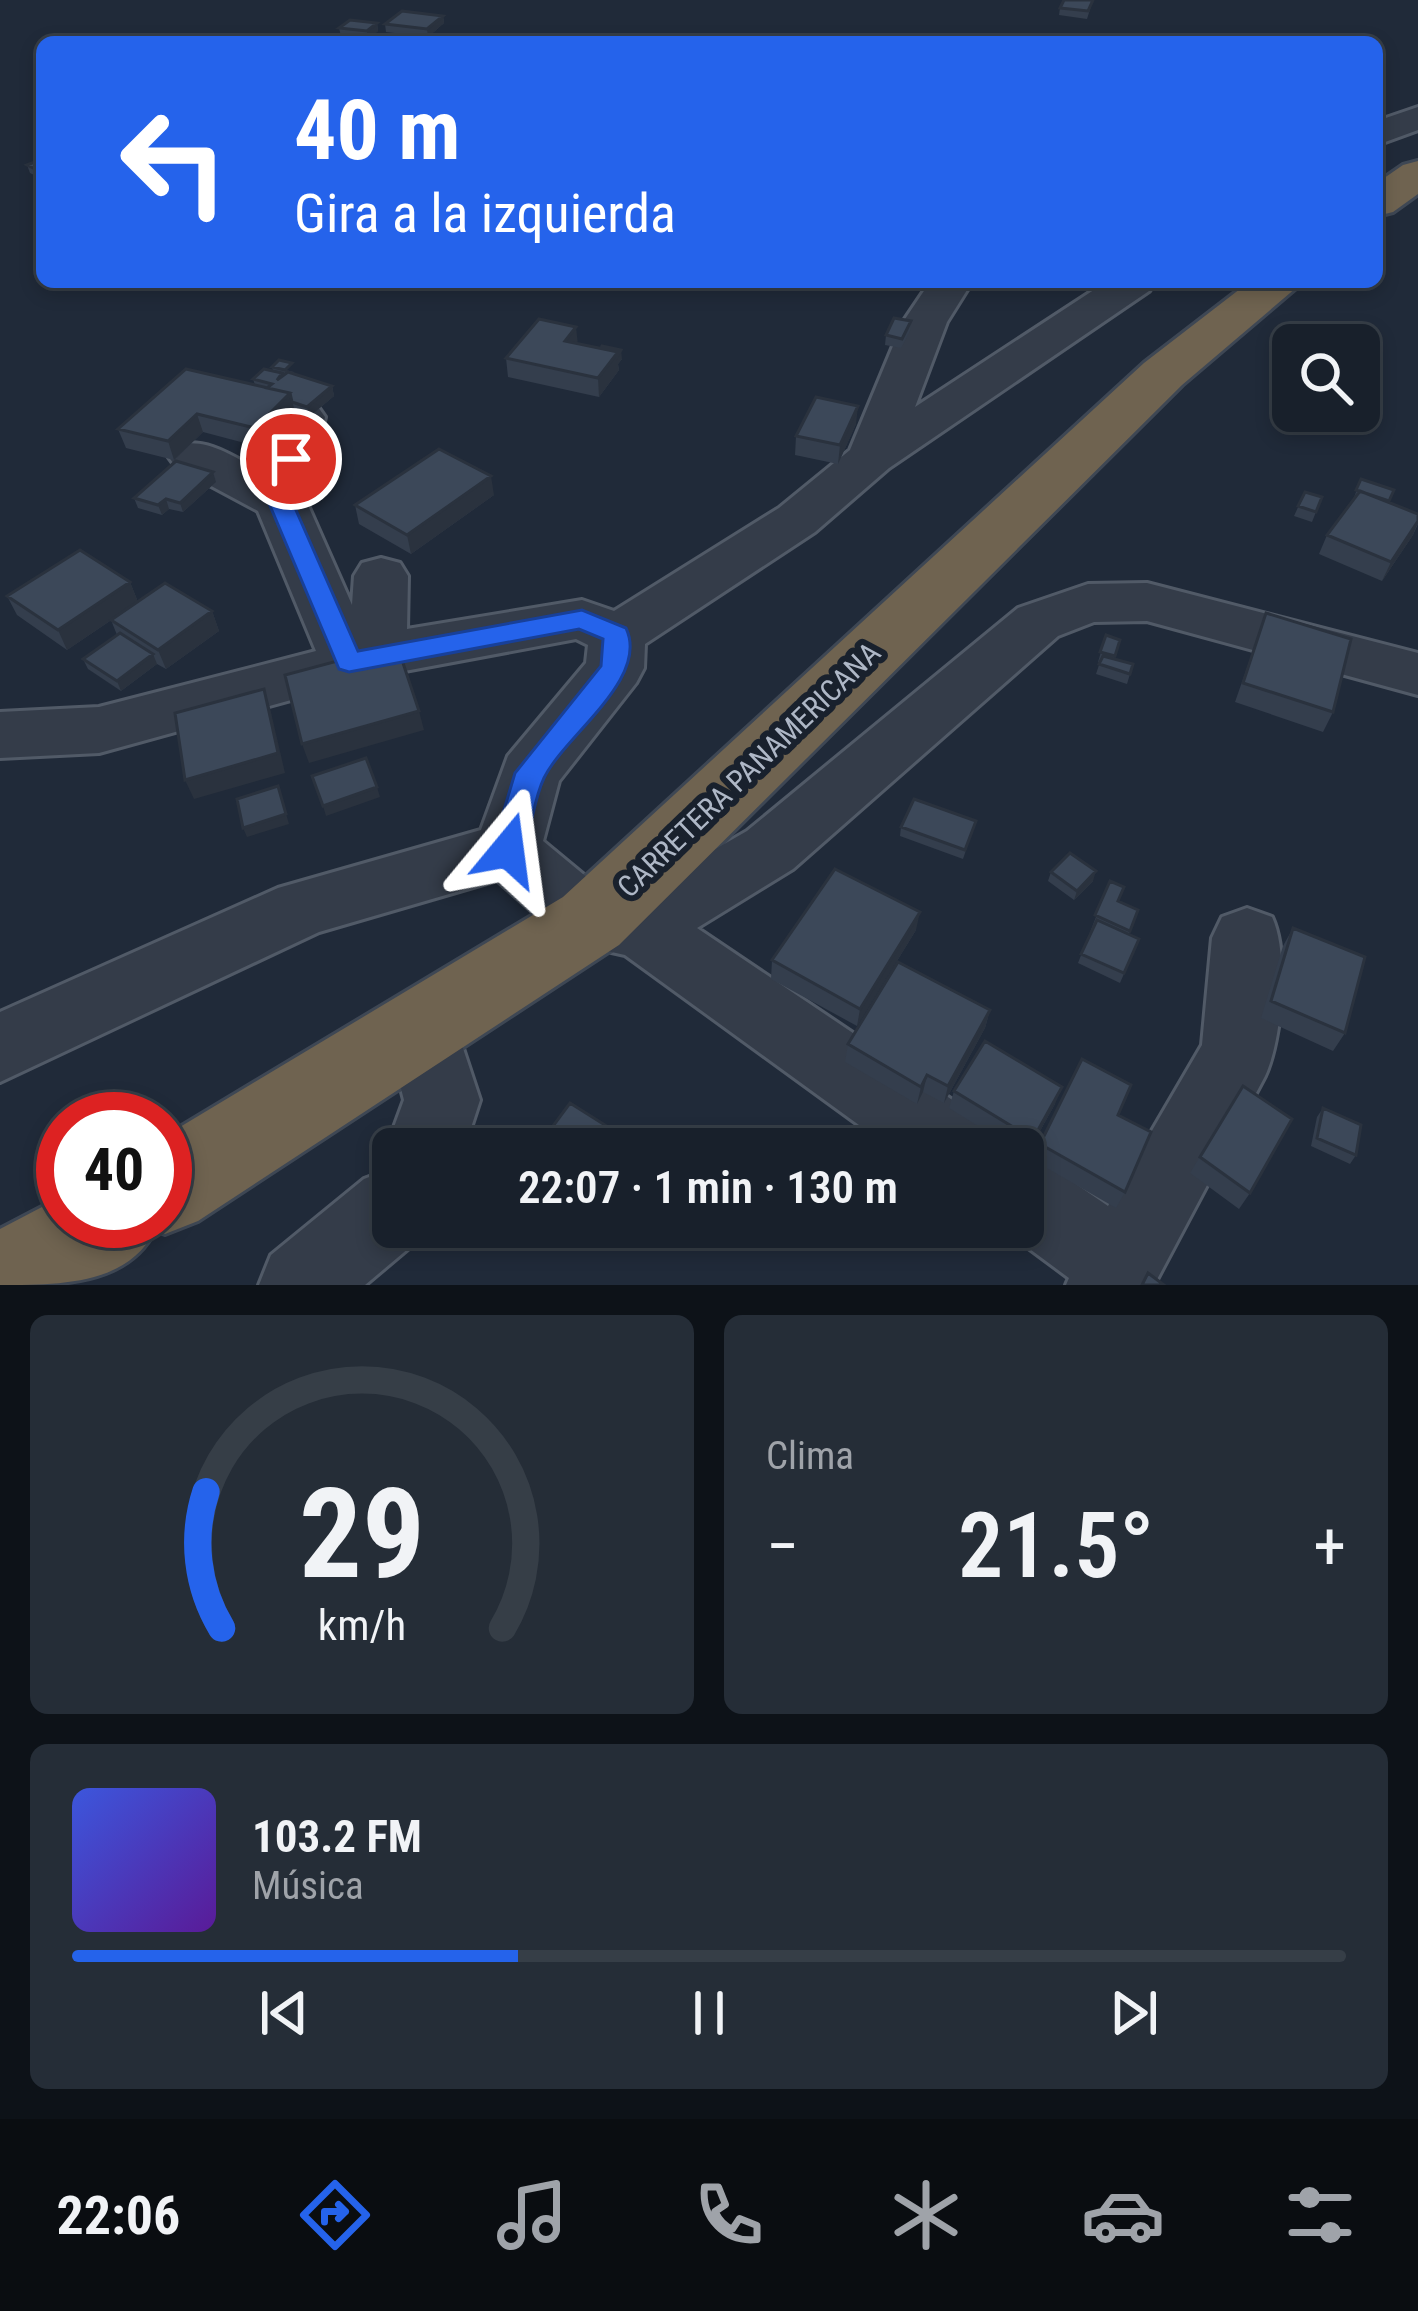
<!DOCTYPE html>
<html lang="es">
<head>
<meta charset="utf-8">
<style>
	:root { --surface:#18202b; --page:#252d37; --text:#f1f3f6; --muted:#9fa3a9; --line:#363e47; --accent:#2563eb }
	body { margin:0; font-family:"Roboto Condensed",sans-serif; background:var(--page); color:var(--text); height:100vh; display:flex; flex-direction:column; font-size:45px; white-space:nowrap }
	* { box-sizing:border-box; margin:0 }
	p { font-size:39px; color:var(--muted) }
	.icon { flex:none; width:66px; height:66px; fill:none; stroke:currentColor; stroke-width:2; stroke-linecap:round; stroke-linejoin:round }
	.map { position:relative; height:1285px; overflow:hidden }
	.panel { display:flex; flex-direction:column; gap:30px; padding:30px; background:#0d1218; flex:1 }
	.panel>* { flex:none }
	.top-card { position:absolute; left:36px; top:36px; width:1347px; height:252px; border-radius:18px; box-shadow:0 6px 18px #0003,0 0 0 3px var(--line); background:#2563eb; color:#fff; overflow:hidden }
	.buttons { position:absolute; left:1272px; top:324px; display:grid; gap:24px }
	.buttons a { display:grid; place-items:center; width:108px; height:108px; border-radius:18px; background:var(--surface); box-shadow:0 6px 18px #0003,0 0 0 3px var(--line); font-size:60px }
	.speed { position:absolute; left:36px; top:1092px; display:flex; gap:24px; font-size:60px; font-weight:700; text-align:center }
	.speed>* { display:grid; place-content:center; width:156px; height:156px; border-radius:50%; background:var(--surface); box-shadow:0 6px 18px #0003,0 0 0 3px var(--line); line-height:1 }
	.speed .limit { border:18px solid #d22; background:#fff; color:#111 }
	.pin { position:absolute; display:grid; place-items:center; width:102px; height:102px; color:#fff; margin:-51px; border:6px solid #fff; border-radius:50%; box-shadow:0 3px 12px #0007 }
	.me { position:absolute; width:132px; margin:-66px; rotate:16deg; stroke-linejoin:round; filter:drop-shadow(0 0 9px #0008) }
	.turn { display:flex; align-items:center; gap:42px; height:252px; padding:0 60px; font-size:54px }
	.turn .icon { width:156px; height:156px; stroke-width:2.5 }
	.turn b { display:block; font-size:84px; line-height:102px }
	.big { font-size:90px; font-weight:600; line-height:1.1 }
	.panel .tile { flex:1; display:flex; flex-direction:column; justify-content:center; gap:18px; min-width:0; padding:0 42px; border-radius:18px; background:var(--page) }
	.panel .dial { align-items:center; gap:0 }
	.dial svg { height:312px; overflow:visible; fill:none; stroke:var(--line); stroke-width:7; stroke-linecap:round; text-anchor:middle }
	.dial text { fill:var(--text); stroke:none }
	.song { display:flex; align-items:center; gap:36px }
	.cover { width:144px; height:144px; border-radius:18px; background:linear-gradient(135deg,hsl(230 70% 55%),hsl(270 70% 35%)) }
	.played { height:12px; border-radius:6px; background:linear-gradient(90deg,var(--accent) 35%,var(--line) 35%) }
	.keys { display:flex; justify-content:space-around; direction:ltr }
	.heat { display:flex; justify-content:space-between; align-items:center; font-size:66px; direction:ltr }
	.panel .tiles { flex:1; display:grid; gap:30px; grid-template-columns:1fr 1fr }
	.tile:last-child { grid-column:span 2 }
	.trip { position:absolute; left:372px; top:1128px; width:672px; height:120px; border-radius:18px; background:var(--surface); box-shadow:0 6px 18px #0003,0 0 0 3px var(--line); font-weight:600; line-height:120px; text-align:center }
	.dock { display:flex; height:192px; justify-content:space-around; align-items:center; background:#0a0d11; color:var(--muted) }
	.dock .icon { width:84px; height:84px }
	.dock .selected { color:var(--accent) }
	.dock b { font-size:54px; color:var(--text) }
	.map>svg:first-child { display:block }
</style>
</head>
<body>
<div class="map">
<svg width="1418" height="1285" viewBox="0 0 1418 1285">
	<rect width="100%" height="100%" fill="#202a39"/>
	<g fill="none" stroke-linecap="round" stroke-linejoin="round">
		<defs>
			<path id="minor" d="M1418 107V130L1377 145V121Z
				M930 282H972L947 322 915 407 1106 282H1155L1149 291 889 468 815 532 645 644 644 668 636 683 559 781 543 841 607 894 632 897 747 831 1018 608 1088 584 1147 583 1418 653V695L1147 621 1094 622 1058 636 793 869 697 928 985 1122 996 1149H892L625 955 567 942 497 880 319 932 0 1082V1012L278 888 481 830 508 756 586 663 588 645 576 639 378 676 99 753 0 758V712L99 707 316 651 258 511 176 467 168 456 176 445C208 437 234 457 262 472L284 407 301 403 318 407 325 417 306 501 352 605 354 576 362 563 381 558 400 563 408 576 407 629 582 600 614 611 779 508 850 450 903 322Z
				M1247 908 1272 917C1289 954 1282 1039 1265 1076L1154 1285H1066L1069 1278 1000 1227H1023V1155L1051 1167 1108 1206 1202 1045 1212 938 1222 917Z
				M423 997 449 1006 480 1100 464 1149H393V1166L386 1149 404 1100 386 1030 397 1006Z
				M393 1168V1227H426L422 1237 365 1285H259L271 1255 364 1179Z"/>
			<path id="highway" d="M1418 161V194L1393 212 1377 216V183L1403 165Z
				M1249 282H1303L1182 385 619 945 198 1221 165 1234 155 1230C128 1285 59 1285 0 1285V1229L63 1196V1221H165V1136L563 897 1144 363Z"/>
		</defs>
		<use href="#minor" stroke="#515a67" stroke-width="6"/>
		<use href="#highway" stroke="#3e4754" stroke-width="6"/>
		<use href="#minor" fill="#343c49" fill-rule="evenodd"/>
		<use href="#highway" fill="#6f6350" fill-rule="evenodd"/>
	</g>
	<path fill="#343e4d" d="M1093 0 1087 19 1059 15 1060 8Z
		M443 16 444 23 428 37 386 32 385 24Z
		M377 23 378 31 368 39 341 36 339 28Z
		M42 159V179L30 173 27 165Z
		M911 321 910 331 901 348 885 345 886 335Z
		M577 344 622 359 618 364 619 370 599 397 508 377 506 358Z
		M272 367 294 372 293 374 332 386 334 396 309 417 295 412 260 447 203 432 174 460 126 448 118 429 255 385 253 379 273 371Z
		M856 424 838 464 795 455 796 436Z
		M213 472 216 482 183 512 169 509 162 515 138 508 134 498Z
		M1361 479 1394 490 1389 503 1418 514V524L1413 535 1382 581 1319 554 1327 535 1353 500Z
		M1305 492 1322 497 1312 522 1294 516Z
		M494 495 411 554 359 524 355 505Z
		M130 582 138 602 67 650 17 615 7 596Z
		M212 611 219 631 166 669 157 664 121 691 88 669 83 659 117 635 111 620Z
		M1266 613 1333 712 1323 732 1235 702Z
		M1106 635 1120 640 1114 659 1133 664 1127 684 1096 674 1100 662H1098Z
		M976 821 963 859 900 836 901 827Z
		M1051 872 1093 881 1074 900 1048 881Z
		M1110 881 1119 901 1138 910 1129 934 1139 939 1120 983 1078 963Z
		M1293 928 1345 1033 1333 1051 1261 1018 1283 946Z
		M916 930 857 1026 771 979 772 960Z
		M990 1010 985 1028 944 1103 923 1092 917 1104 845 1062 848 1044Z
		M1243 1086 1250 1193 1239 1209 1190 1173Z
		M954 1091 1055 1104 1026 1156 1023 1154V1149H1015L949 1108Z
		M1323 1108 1356 1155 1350 1164 1311 1146 1317 1117Z
		M1118 1115 1125 1192 1116 1208 1033 1160 1040 1144Z
		M568 1227H606L594 1244Z"/>
	<path fill="#2a323e" d="M443 16 444 23 428 37 427 29Z
		M377 23 378 31 368 39 367 31Z
		M576 327 578 345 565 341Z
		M621 350 622 359 618 364 619 370 599 397 598 378Z
		M332 386 334 396 309 417 307 407Z
		M290 393 295 412 260 447 255 428Z
		M858 406 856 424 838 464 840 445Z
		M197 414 203 432 174 460 168 441Z
		M213 472 216 482 183 512 180 503Z
		M491 476 494 495 411 554 407 535Z
		M166 499 169 509 162 515 158 505Z
		M1418 521 1413 535 1382 581 1391 562Z
		M130 582 138 602 67 650 58 630Z
		M212 611 219 631 166 669 158 650Z
		M153 654 157 664 121 691 117 681Z
		M264 689 270 708 285 773 194 799 185 780Z
		M419 711 424 730 309 763 302 744Z
		M278 786 289 824 247 837 243 828Z
		M377 787 380 797 326 816 323 806Z
		M1096 871 1093 881 1074 900 1077 891Z
		M920 912 916 930 857 1026 860 1009Z
		M990 1010 985 1028 944 1103 948 1086Z
		M927 1075 923 1092 917 1104 921 1087Z
		M1062 1087 1055 1104 1026 1156 1033 1139Z
		M593 1227H606L594 1244 592 1229Z"/>
	<path fill="#3c4859" stroke="#2a323e" stroke-width="3" d="M1064 0H1093L1088 11 1060 8Z
		M402 11 443 16 427 29 385 24Z
		M350 20 377 23 367 31 339 28Z
		M42 159 41 172 27 165Z
		M894 318 911 321 902 339 886 335Z
		M539 319 576 327 565 341 618 352 598 378 506 358Z
		M602 346 621 350 618 355V352L601 348Z
		M279 360 292 363 285 370 272 367Z
		M186 369 290 393 255 428 197 414 168 441 118 429Z
		M264 369 282 373 277 380 288 372 332 386 307 407 292 402 290 393 267 388 272 384 253 379Z
		M816 397 858 406 840 445 796 436Z
		M439 449 491 476 407 535 355 505Z
		M176 461 213 472 180 503 166 499 158 505 134 498Z
		M1361 479 1394 490 1389 501 1356 490Z
		M1360 491 1418 514V521L1391 562 1327 535Z
		M1305 492 1322 497 1316 512 1298 506Z
		M80 550 130 582 58 630 7 596Z
		M165 583 212 611 158 650 111 620Z
		M1266 613 1351 639 1333 712 1243 683Z
		M120 633 153 654 117 681 83 659Z
		M1106 635 1120 640 1115 656 1100 652Z
		M397 645 419 711 302 744 285 675Z
		M1103 656 1133 664 1130 674 1099 664Z
		M264 689 278 753 185 780 175 713Z
		M366 758 377 787 323 806 312 776Z
		M278 786 286 814 243 828 237 799Z
		M914 799 976 821 965 850 901 827Z
		M1070 853 1096 871 1077 891 1051 872Z
		M835 869 920 912 860 1009 772 960Z
		M1110 881 1124 887 1118 901 1138 910 1130 931 1095 915Z
		M1097 920 1139 939 1124 973 1081 954Z
		M1293 928 1365 957 1345 1033 1271 1001Z
		M898 962 990 1010 948 1086 927 1075 921 1087 848 1044Z
		M985 1041 1062 1087 1033 1139 954 1091Z
		M1082 1059 1131 1085 1118 1115 1151 1132 1125 1192 1040 1144Z
		M1243 1086 1292 1119 1250 1193 1200 1157Z
		M570 1103 643 1149H536Z
		M1323 1108 1361 1125 1356 1155 1317 1138Z
		M1148 1273 1164 1285H1142Z"/>
	<path fill="#2563eb" stroke="#184099" stroke-width="3" d="M291 452 302 459 292 501 358 651 582 610 626 628C650 679 565 735 544 778 532 803 532 834 519 859L508 863 497 859 492 850 515 773 601 666 603 639 579 629 349 672 339 669 268 501 279 459Z"/>
	<g text-anchor="middle" stroke-width="12" stroke-linejoin="round" paint-order="stroke">
		<g font-size="30" fill="#aeb7c6" stroke="#19212d">
			<text transform="translate(749 770) rotate(-44)" y="10">CARRETERA PANAMERICANA</text>
		</g>
	</g>
</svg>
<div class="buttons">
<a><svg class="icon" aria-label="search" viewBox="0 0 24 24"><circle cx="10" cy="10" r="6"/><path d="M15 15l6 6"/></svg></a>
</div>
<div class="speed"><div class="limit">40</div></div>
<div class="pin" style="left:291px;top:459px;background:#d93025"><svg class="icon" aria-label="arrive" viewBox="0 0 24 24"><path d="M6 21V4h12l-3 4 3 4H6"/></svg></div>
<svg class="me" style="left:508px;top:850px" viewBox="-20 -20 40 40"><path d="M0-17L14 15 0 8-14 15z" fill="#2563eb" stroke="#fff" stroke-width="4"/></svg>
<div class="trip">22:07 · 1 min · 130 m</div>
<div class="top-card">
<div class="turn"><svg class="icon" aria-label="left" viewBox="0 0 24 24"><path d="M17 20v-9H6M10 6l-5 5 5 5"/></svg><div><b>40 m</b>Gira a la izquierda</div></div>
</div>
</div>
<section class="panel">
<div class="tiles">
<div class="tile dial"><svg viewBox="0 0 100 80">
<path d="M14 69A42 42 0 1 1 86 69"/>
<path d="M14 69A42 42 0 0 1 10 34" stroke="#2563eb"/>
<text x="50" y="56" font-size="32" font-weight="700">29</text>
<text x="50" y="72" font-size="11">km/h</text>
</svg></div>
<div class="tile"><p>Clima</p>
<div class="heat"><a>−</a><b class="big">21.5°</b><a>+</a></div>
</div>
<div class="tile">
<div class="song"><i class="cover"></i><div><b>103.2 FM</b><p>Música</p></div></div>
<div class="played"></div>
<div class="keys"><svg class="icon" aria-label="previous" viewBox="0 0 24 24"><path d="M18 5L8 12l10 7zM5 5v14"/></svg><svg class="icon" aria-label="pause" viewBox="0 0 24 24"><path d="M8 5v14M16 5v14"/></svg><svg class="icon" aria-label="next" viewBox="0 0 24 24"><path d="M6 5l10 7-10 7zM19 5v14"/></svg></div>
</div>
</div>
</section>
<nav class="dock">
<b>22:06</b>
<svg class="icon selected" aria-label="directions" viewBox="0 0 24 24"><path d="M12 3l9 9-9 9-9-9zM9 14v-3h6M13 9l2 2-2 2"/></svg>
<svg class="icon" aria-label="music" viewBox="0 0 24 24"><path d="M9 18V5l10-2v13"/><circle cx="6" cy="18" r="3"/><circle cx="16" cy="16" r="3"/></svg>
<svg class="icon" aria-label="phone" viewBox="0 0 24 24"><path d="M5 4h4l2 5-3 2q2 4 5 5l2-3 5 2v4C11 20 4 13 5 4z"/></svg>
<svg class="icon" aria-label="climate" viewBox="0 0 24 24"><path d="M12 3v18M4 7l16 10M4 17L20 7"/></svg>
<svg class="icon" aria-label="car" viewBox="0 0 24 24"><path d="M5 17H2v-5l4-1 3-4h7l3 4 3 1v5h-3M9 17h6M6 11h13"/><circle cx="7" cy="17" r="2"/><circle cx="17" cy="17" r="2"/></svg>
<svg class="icon" aria-label="filters" viewBox="0 0 24 24"><path d="M4 7h16M4 17h16"/><circle cx="9" cy="7" r="2"/><circle cx="15" cy="17" r="2"/></svg>
</nav>
</body>
</html>
